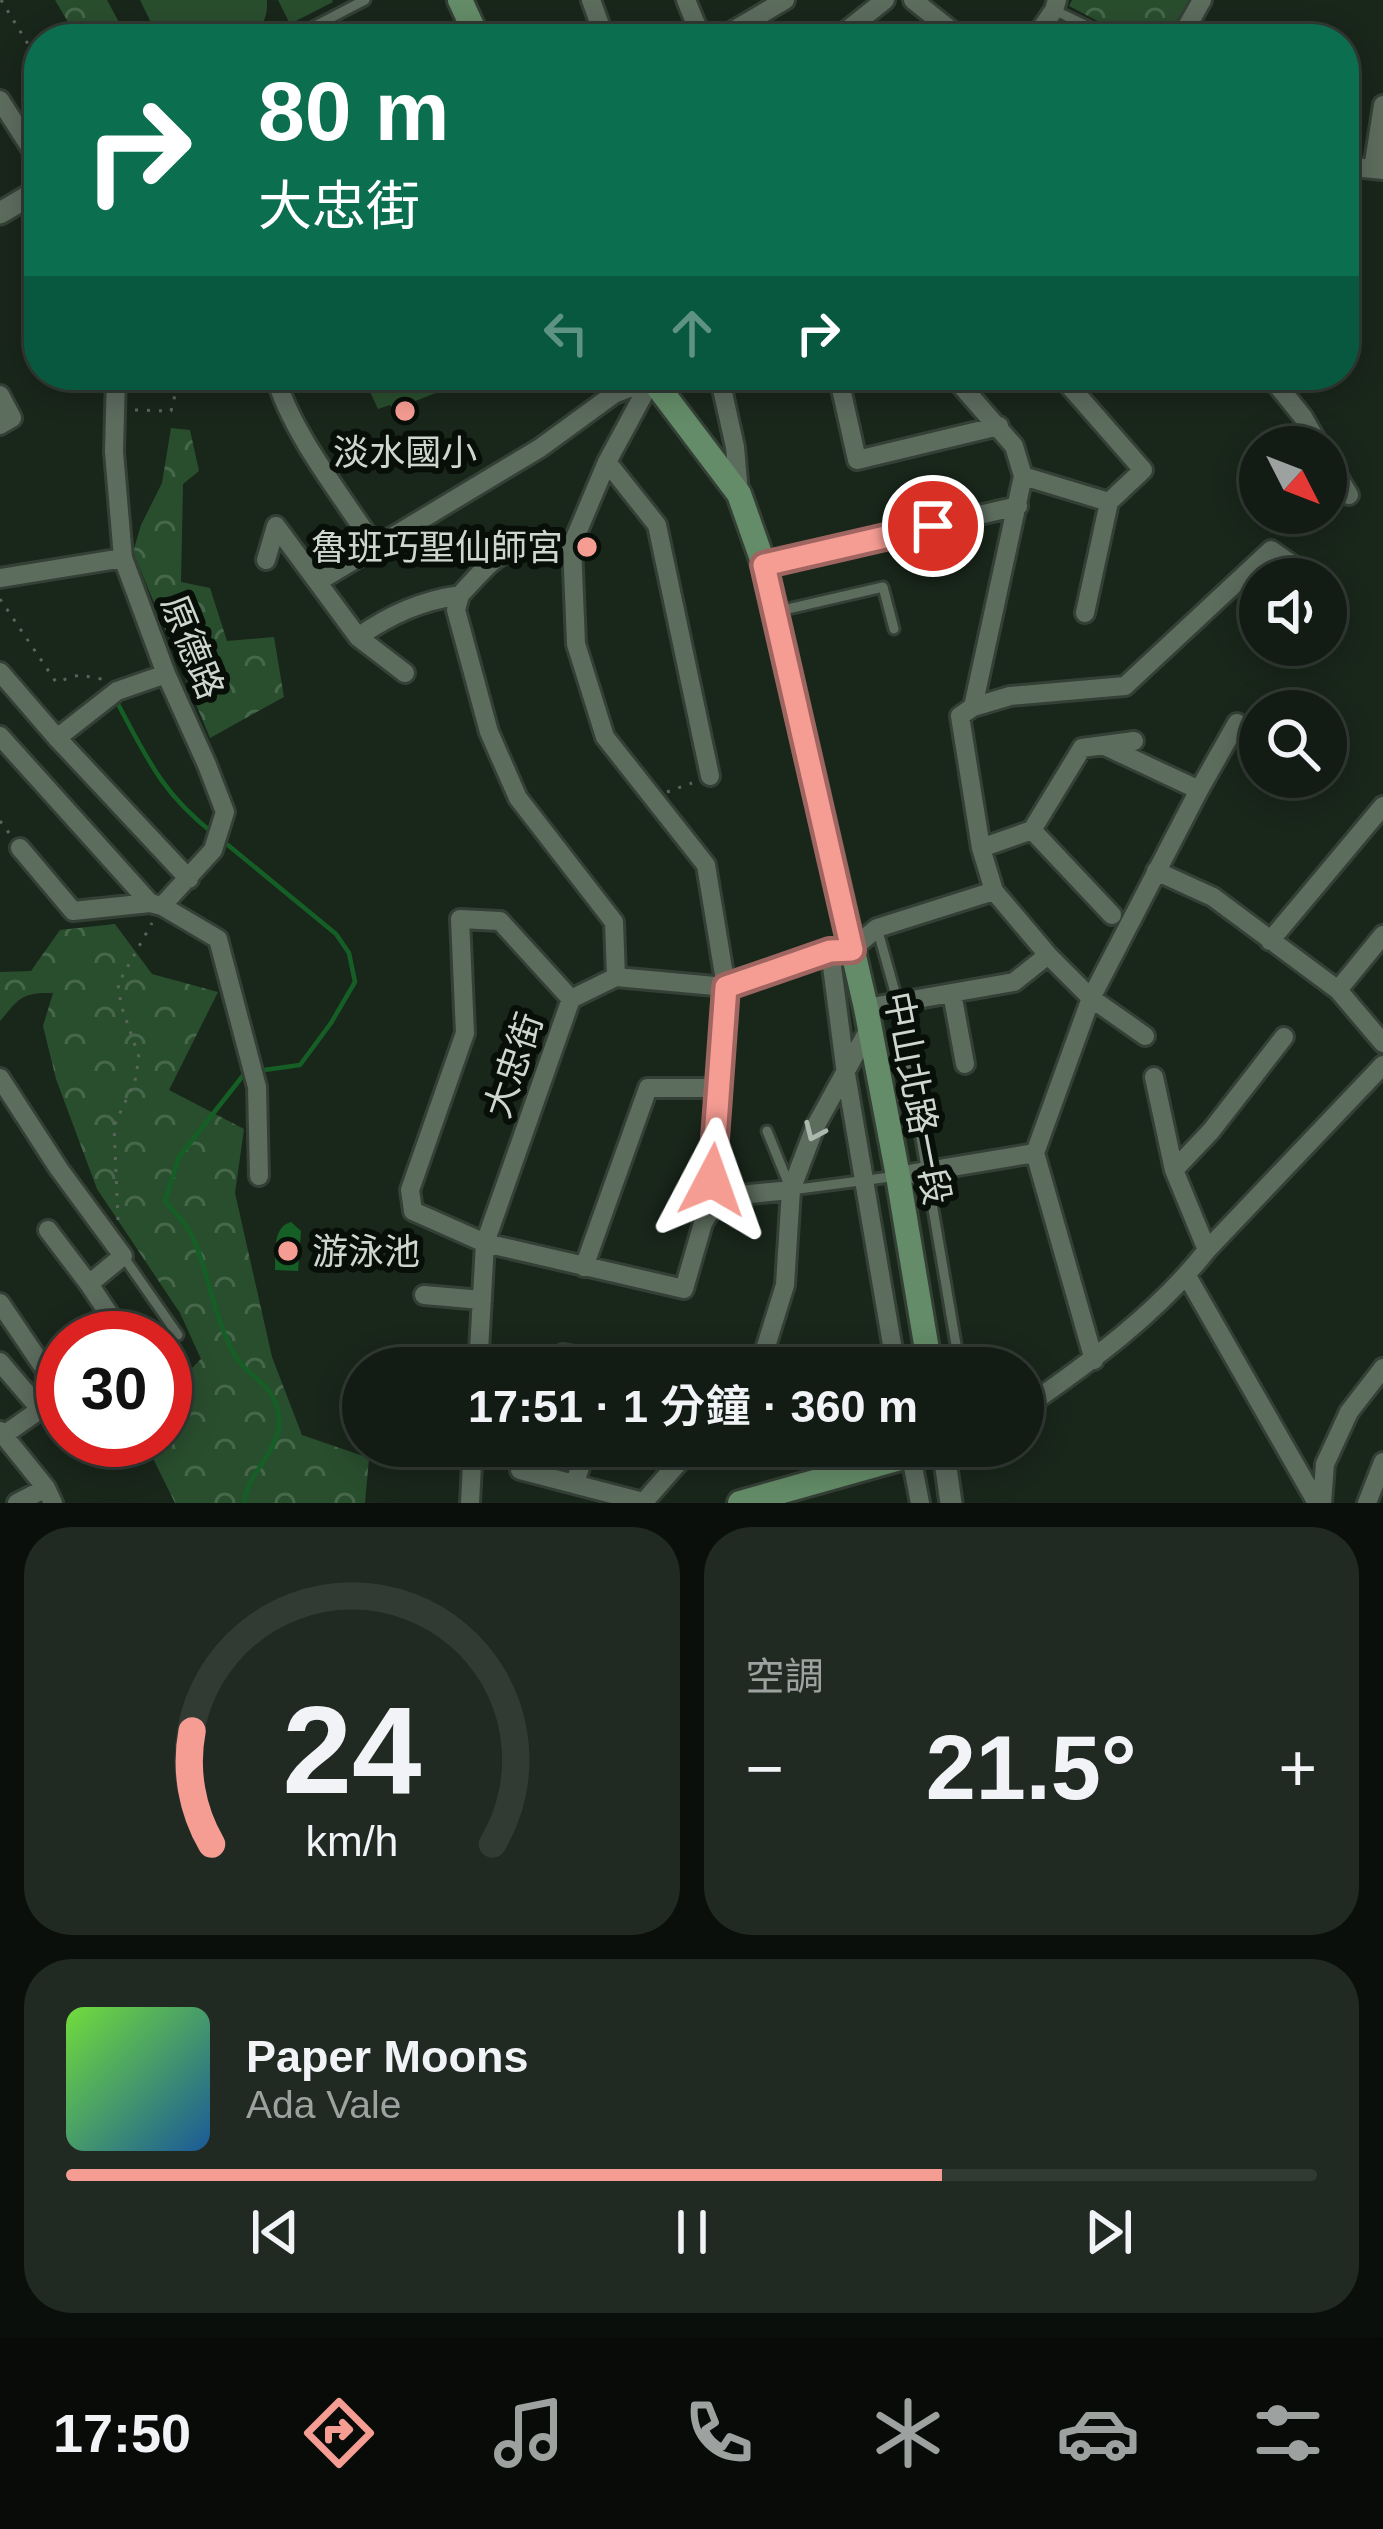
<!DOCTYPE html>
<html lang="zh-TW">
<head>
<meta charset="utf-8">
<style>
	:root { --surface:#131c14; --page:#202922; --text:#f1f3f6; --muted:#9da1a0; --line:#323a34; --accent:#f59c93 }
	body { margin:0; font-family:Helvetica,"Noto Sans TC",sans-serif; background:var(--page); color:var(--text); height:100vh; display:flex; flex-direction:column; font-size:45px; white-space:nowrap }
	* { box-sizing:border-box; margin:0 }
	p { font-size:39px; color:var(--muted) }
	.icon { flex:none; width:66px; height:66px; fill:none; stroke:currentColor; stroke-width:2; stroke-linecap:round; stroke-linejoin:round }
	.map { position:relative; height:1503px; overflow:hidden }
	.sheet { display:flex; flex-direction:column; gap:24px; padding:24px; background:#0a0f0b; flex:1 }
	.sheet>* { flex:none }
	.guide { position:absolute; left:24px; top:24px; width:1335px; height:366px; border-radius:48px; box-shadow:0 6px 30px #0003,0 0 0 3px var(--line); background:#0b6e4f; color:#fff; overflow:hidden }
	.needle { width:78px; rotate:132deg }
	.tools { position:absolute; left:1239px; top:426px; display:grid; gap:24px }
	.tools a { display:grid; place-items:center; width:108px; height:108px; border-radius:50%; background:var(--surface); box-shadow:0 6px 30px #0003,0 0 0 3px var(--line); font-size:60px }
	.speed { position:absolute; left:36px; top:1311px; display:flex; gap:24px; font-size:60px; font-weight:700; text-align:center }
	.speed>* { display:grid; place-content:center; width:156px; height:156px; border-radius:50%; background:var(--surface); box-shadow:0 6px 30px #0003,0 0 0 3px var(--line); line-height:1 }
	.speed .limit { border:18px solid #d22; background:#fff; color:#111 }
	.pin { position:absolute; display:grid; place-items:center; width:102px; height:102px; color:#fff; margin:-51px; border:6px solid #fff; border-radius:50%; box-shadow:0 3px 12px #0007 }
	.me { position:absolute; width:132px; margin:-66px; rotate:4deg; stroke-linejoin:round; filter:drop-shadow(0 0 9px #0008) }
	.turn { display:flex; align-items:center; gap:42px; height:252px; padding:0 36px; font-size:54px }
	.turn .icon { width:156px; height:156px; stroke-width:2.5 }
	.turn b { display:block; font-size:84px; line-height:102px }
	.lanes { display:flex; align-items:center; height:114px; padding:0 36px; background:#0003; justify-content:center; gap:60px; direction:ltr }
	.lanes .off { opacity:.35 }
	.big { font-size:90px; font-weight:600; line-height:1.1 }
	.sheet .widget { flex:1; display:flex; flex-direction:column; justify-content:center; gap:18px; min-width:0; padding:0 42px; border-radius:48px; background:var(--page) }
	.sheet .dial { align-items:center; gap:0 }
	.dial svg { height:312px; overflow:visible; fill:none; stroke:var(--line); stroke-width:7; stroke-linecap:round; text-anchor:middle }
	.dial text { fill:var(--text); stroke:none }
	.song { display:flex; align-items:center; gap:36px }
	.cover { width:144px; height:144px; border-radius:18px; background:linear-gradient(135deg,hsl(100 70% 55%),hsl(210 70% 35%)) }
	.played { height:12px; border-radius:6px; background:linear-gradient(90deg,var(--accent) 70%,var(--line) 70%) }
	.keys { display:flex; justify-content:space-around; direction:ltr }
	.heat { display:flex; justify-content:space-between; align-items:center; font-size:66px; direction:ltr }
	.sheet .tiles { flex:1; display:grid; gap:24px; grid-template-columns:1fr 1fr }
	.widget:last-child { grid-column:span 2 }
	.trip { position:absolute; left:342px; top:1347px; width:702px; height:120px; border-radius:60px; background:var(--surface); box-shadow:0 6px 30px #0003,0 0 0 3px var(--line); font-weight:600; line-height:120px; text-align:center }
	.dock { display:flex; height:192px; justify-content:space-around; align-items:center; background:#080b08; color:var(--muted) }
	.dock .icon { width:84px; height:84px }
	.dock .active { color:var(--accent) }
	.dock b { font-size:54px; color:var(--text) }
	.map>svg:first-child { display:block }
</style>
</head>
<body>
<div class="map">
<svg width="1383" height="1503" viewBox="0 0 1383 1503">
	<defs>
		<pattern id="forest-crowns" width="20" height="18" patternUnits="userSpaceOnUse" patternTransform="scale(3)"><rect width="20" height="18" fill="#294e2e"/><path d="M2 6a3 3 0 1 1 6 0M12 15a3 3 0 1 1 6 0" fill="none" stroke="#47674b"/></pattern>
		<pattern id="water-ripples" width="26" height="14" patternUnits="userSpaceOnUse" patternTransform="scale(3)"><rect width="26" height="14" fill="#155f26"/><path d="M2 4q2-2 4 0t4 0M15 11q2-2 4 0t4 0" fill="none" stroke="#367544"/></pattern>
	</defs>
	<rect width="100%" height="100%" fill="#19261a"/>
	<path fill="#294e2e" d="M140 0H267C268 16 263 27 251 39H159Z
		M278 0H332L333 2 290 24Z
		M362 375H481L393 410 390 405 378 409Z"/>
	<path fill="url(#forest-crowns)" d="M55 0H107L128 39H78Z
		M1072 0H1189L1168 39H1132L1069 6Z
		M1062 19 1101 39H1044Z
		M171 428 190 430 199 471 183 484 181 582 210 588 227 641 274 637 284 697 210 738 133 552 141 525 162 483Z
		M115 924 152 974 218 992 169 1090 244 1129 235 1193 272 1357 302 1435 369 1458 365 1503H175L144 1440H165V1395L201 1359 180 1313 97 1189 56 1079 43 1026 53 993C20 992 18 1000 0 1021V972L31 971 60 930Z"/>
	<path fill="url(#water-ripples)" d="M291 1222 301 1231 298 1271 275 1270C276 1253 272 1227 291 1222Z"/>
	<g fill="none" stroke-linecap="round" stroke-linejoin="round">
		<path stroke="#155f26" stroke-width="4.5" d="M119 706C149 762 163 794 214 834
			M223 841 336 934 349 953 355 982 331 1023 300 1065 257 1071
			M244 1503C247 1472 281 1451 279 1419 276 1381 246 1378 233 1352 214 1317 209 1274 193 1238 187 1224 174 1212 165 1201L179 1157 245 1073"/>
		<defs>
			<path id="service" d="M1054 10 1114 39
				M290 39 365 0
				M779 611 883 587 894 629
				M877 928 898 1003 960 1368
				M767 1131 791 1190 898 1176
				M123 1256 178 1335"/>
			<path id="minor" d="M591 0 605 39
				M686 0 702 39
				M913 0 962 39
				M719 39 785 0
				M836 39 885 0
				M1034 39 1054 10 1057 0
				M1180 39 1202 0
				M0 100 39 161
				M1344 166 1383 170
				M1373 169 1383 105
				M275 375C292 435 341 494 375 547
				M719 375 735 447 739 494
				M838 375 857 460 999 426
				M1269 375 1303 417 1320 447
				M652 379 607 462 572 545 576 644 605 737 706 865 726 987 712 1180 719 1197
				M0 395 12 418 0 425
				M1326 457 1349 495
				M607 462 657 525 710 776
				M1023 476 1109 502 1143 470 1060 375
				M276 526 358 637
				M266 560 276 526
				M764 565 1018 506
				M0 578 123 558
				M319 581 540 448 614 394 652 379
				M460 595C503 548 507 542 572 545
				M1085 613 1109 502
				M0 672 57 738 189 879
				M405 673 358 637C391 614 421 601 460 595L456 610 489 732 518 798 614 922 616 977
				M973 707 1010 696 1125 686 1271 550 1310 577
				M0 736 150 903
				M57 738 117 691 166 674
				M1105 746 1199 790
				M1032 830 1112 915
				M20 848 73 911 150 903 162 906 213 850 225 812 207 765 166 674 123 558 114 452 116 375
				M981 848 1032 830 1082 748 1134 741
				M1156 871 1213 897 1338 990 1383 1043
				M162 906 218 939 257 1087 259 1176
				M1270 941 1383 806
				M830 951 846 1074 896 1368
				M1338 990 1383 935
				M952 993 965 1064
				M571 999 500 921 460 919 465 1033 410 1190 413 1211 485 1243 684 1289 703 1223 719 1197
				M866 1008 1014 982 1048 955
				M1145 1036 1091 998 1199 790 1237 723
				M1154 1077 1174 1170
				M0 1078 59 1169 123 1256 89 1284 125 1338
				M1035 1153 1094 1360
				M898 1176 1035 1153 1091 998 1048 955 994 891 981 848 960 716 973 707 1023 476 1014 446 952 375
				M719 1197 791 1190
				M48 1230 89 1284
				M1207 1250 1174 1170 1211 1131 1284 1037
				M584 1267 648 1088H718
				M1187 1276 1317 1503
				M424 1295 482 1300
				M0 1303 63 1396
				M563 1354 640 1368
				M0 1362 40 1409
				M478 1368 485 1243 571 999 616 977 726 987 830 951 852 949 877 928 994 891
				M754 1368 763 1356 785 1285 791 1190 815 1127 869 1029
				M1023 1409C1089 1363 1157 1314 1207 1250L1383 1065
				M0 1431 46 1488 53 1503
				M4 1435 45 1406H63
				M909 1446 920 1503
				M520 1470 643 1502
				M575 1484 586 1446
				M17 1503 46 1488
				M470 1503 473 1446
				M643 1503 693 1446
				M1322 1503 1325 1464 1349 1412 1383 1368
				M1367 1503 1383 1462"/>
			<path id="tertiary" d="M0 213 39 190
				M943 1447 951 1503"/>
			<path id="secondary" d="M460 0 478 39
				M649 375 739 494 764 565 866 1008 898 1176 930 1368
				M740 1503 943 1446"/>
		</defs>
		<use href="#service" stroke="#343f35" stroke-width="15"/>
		<use href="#minor" stroke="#343f35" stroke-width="24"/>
		<use href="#tertiary" stroke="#343f35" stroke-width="27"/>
		<use href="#secondary" stroke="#343f35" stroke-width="30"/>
		<path stroke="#59655a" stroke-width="3" stroke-dasharray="3 9" stroke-linecap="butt" d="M1 0 39 62
			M135 410 171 411 180 375
			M0 599 56 682 79 675 102 679
			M667 792 692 783
			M0 821 12 837
			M118 1220 114 1126 135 1081 139 1057 121 1005 118 984 152 923"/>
		<use href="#service" stroke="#5c6c5d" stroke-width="9"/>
		<use href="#minor" stroke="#5c6c5d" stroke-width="18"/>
		<use href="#tertiary" stroke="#5c6c5d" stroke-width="21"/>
		<use href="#secondary" stroke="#648c68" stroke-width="24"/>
	</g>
	<defs><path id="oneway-chevron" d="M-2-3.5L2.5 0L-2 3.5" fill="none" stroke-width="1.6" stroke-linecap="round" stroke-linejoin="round" transform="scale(3)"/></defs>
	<use stroke="#acb7ad" href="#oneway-chevron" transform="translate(814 1132) rotate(114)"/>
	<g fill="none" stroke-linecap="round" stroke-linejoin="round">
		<defs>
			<path id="route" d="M712 1180 726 987 830 951 852 950 764 565 933 526"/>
		</defs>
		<use href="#route" stroke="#9f6560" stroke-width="30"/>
		<use href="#route" stroke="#f59c93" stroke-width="21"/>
	</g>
	<g fill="#f59c93" stroke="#080e08" stroke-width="4.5">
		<circle cx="405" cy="411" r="12"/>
		<circle cx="587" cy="547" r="12"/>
		<circle cx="288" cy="1251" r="12"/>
	</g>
	<g text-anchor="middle" stroke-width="12" stroke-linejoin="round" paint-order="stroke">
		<g font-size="36" fill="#ced7cf" stroke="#080e08">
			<text x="405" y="465">淡水國小</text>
			<text x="563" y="560" text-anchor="end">魯班巧聖仙師宮</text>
			<text x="312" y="1264" text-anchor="start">游泳池</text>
		</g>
		<g font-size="36" fill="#ced7cf" stroke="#080e08">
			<text transform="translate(193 647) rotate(68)" y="13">原德路</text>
			<text transform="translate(513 1065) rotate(-71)" y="13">大忠街</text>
			<text transform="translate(918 1098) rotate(79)" y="13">中山北路一段</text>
		</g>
	</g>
</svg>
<div class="tools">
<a><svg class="needle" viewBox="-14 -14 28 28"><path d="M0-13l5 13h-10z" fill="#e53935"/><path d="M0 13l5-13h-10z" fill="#9da1a0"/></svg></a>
<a><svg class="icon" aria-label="sound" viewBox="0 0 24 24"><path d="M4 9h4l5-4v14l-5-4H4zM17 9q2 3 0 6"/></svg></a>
<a><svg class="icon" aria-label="search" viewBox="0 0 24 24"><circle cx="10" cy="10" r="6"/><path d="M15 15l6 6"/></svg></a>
</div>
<div class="speed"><div class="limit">30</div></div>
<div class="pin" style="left:933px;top:526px;background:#d93025"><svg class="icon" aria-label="arrive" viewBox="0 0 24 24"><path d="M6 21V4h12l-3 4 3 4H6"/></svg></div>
<svg class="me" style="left:712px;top:1180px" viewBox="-20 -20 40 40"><path d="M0-17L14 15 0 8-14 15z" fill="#f59c93" stroke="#fff" stroke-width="4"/></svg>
<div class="trip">17:51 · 1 分鐘 · 360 m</div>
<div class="guide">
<div class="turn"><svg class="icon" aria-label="right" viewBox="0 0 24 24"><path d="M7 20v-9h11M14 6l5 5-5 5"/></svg><div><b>80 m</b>大忠街</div></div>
<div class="lanes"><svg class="icon off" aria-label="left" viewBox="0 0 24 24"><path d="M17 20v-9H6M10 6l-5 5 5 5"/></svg><svg class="icon off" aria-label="ahead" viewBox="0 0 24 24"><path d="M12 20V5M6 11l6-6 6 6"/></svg><svg class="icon" aria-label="right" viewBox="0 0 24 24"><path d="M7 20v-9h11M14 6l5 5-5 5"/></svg></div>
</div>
</div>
<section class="sheet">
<div class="tiles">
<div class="widget dial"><svg viewBox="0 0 100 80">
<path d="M14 69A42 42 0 1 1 86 69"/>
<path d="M14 69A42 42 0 0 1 9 40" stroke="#f59c93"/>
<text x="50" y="56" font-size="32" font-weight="700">24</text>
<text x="50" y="72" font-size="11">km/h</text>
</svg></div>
<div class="widget"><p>空調</p>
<div class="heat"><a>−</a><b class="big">21.5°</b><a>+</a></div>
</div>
<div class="widget">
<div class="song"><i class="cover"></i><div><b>Paper Moons</b><p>Ada Vale</p></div></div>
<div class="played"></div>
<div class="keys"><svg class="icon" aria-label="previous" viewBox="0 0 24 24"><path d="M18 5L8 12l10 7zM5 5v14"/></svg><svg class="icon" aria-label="pause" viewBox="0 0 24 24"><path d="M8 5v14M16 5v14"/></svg><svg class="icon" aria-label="next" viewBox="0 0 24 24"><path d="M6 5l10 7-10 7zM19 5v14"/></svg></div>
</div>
</div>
</section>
<nav class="dock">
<b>17:50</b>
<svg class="icon active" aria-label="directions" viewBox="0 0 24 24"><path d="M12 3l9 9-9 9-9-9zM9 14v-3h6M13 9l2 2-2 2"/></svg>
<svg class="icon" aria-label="music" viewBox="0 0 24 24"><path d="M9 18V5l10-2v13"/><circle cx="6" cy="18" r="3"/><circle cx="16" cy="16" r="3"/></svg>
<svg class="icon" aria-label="phone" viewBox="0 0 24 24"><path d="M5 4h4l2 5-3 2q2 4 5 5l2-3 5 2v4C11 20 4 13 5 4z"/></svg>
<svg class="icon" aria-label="climate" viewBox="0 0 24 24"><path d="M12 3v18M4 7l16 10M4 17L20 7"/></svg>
<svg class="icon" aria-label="car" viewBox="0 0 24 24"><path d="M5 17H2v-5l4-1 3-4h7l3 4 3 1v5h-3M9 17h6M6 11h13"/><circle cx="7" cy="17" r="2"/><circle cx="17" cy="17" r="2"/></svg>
<svg class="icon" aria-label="filters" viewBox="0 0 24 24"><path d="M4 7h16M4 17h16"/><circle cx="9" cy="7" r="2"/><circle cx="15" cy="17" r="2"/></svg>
</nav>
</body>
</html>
